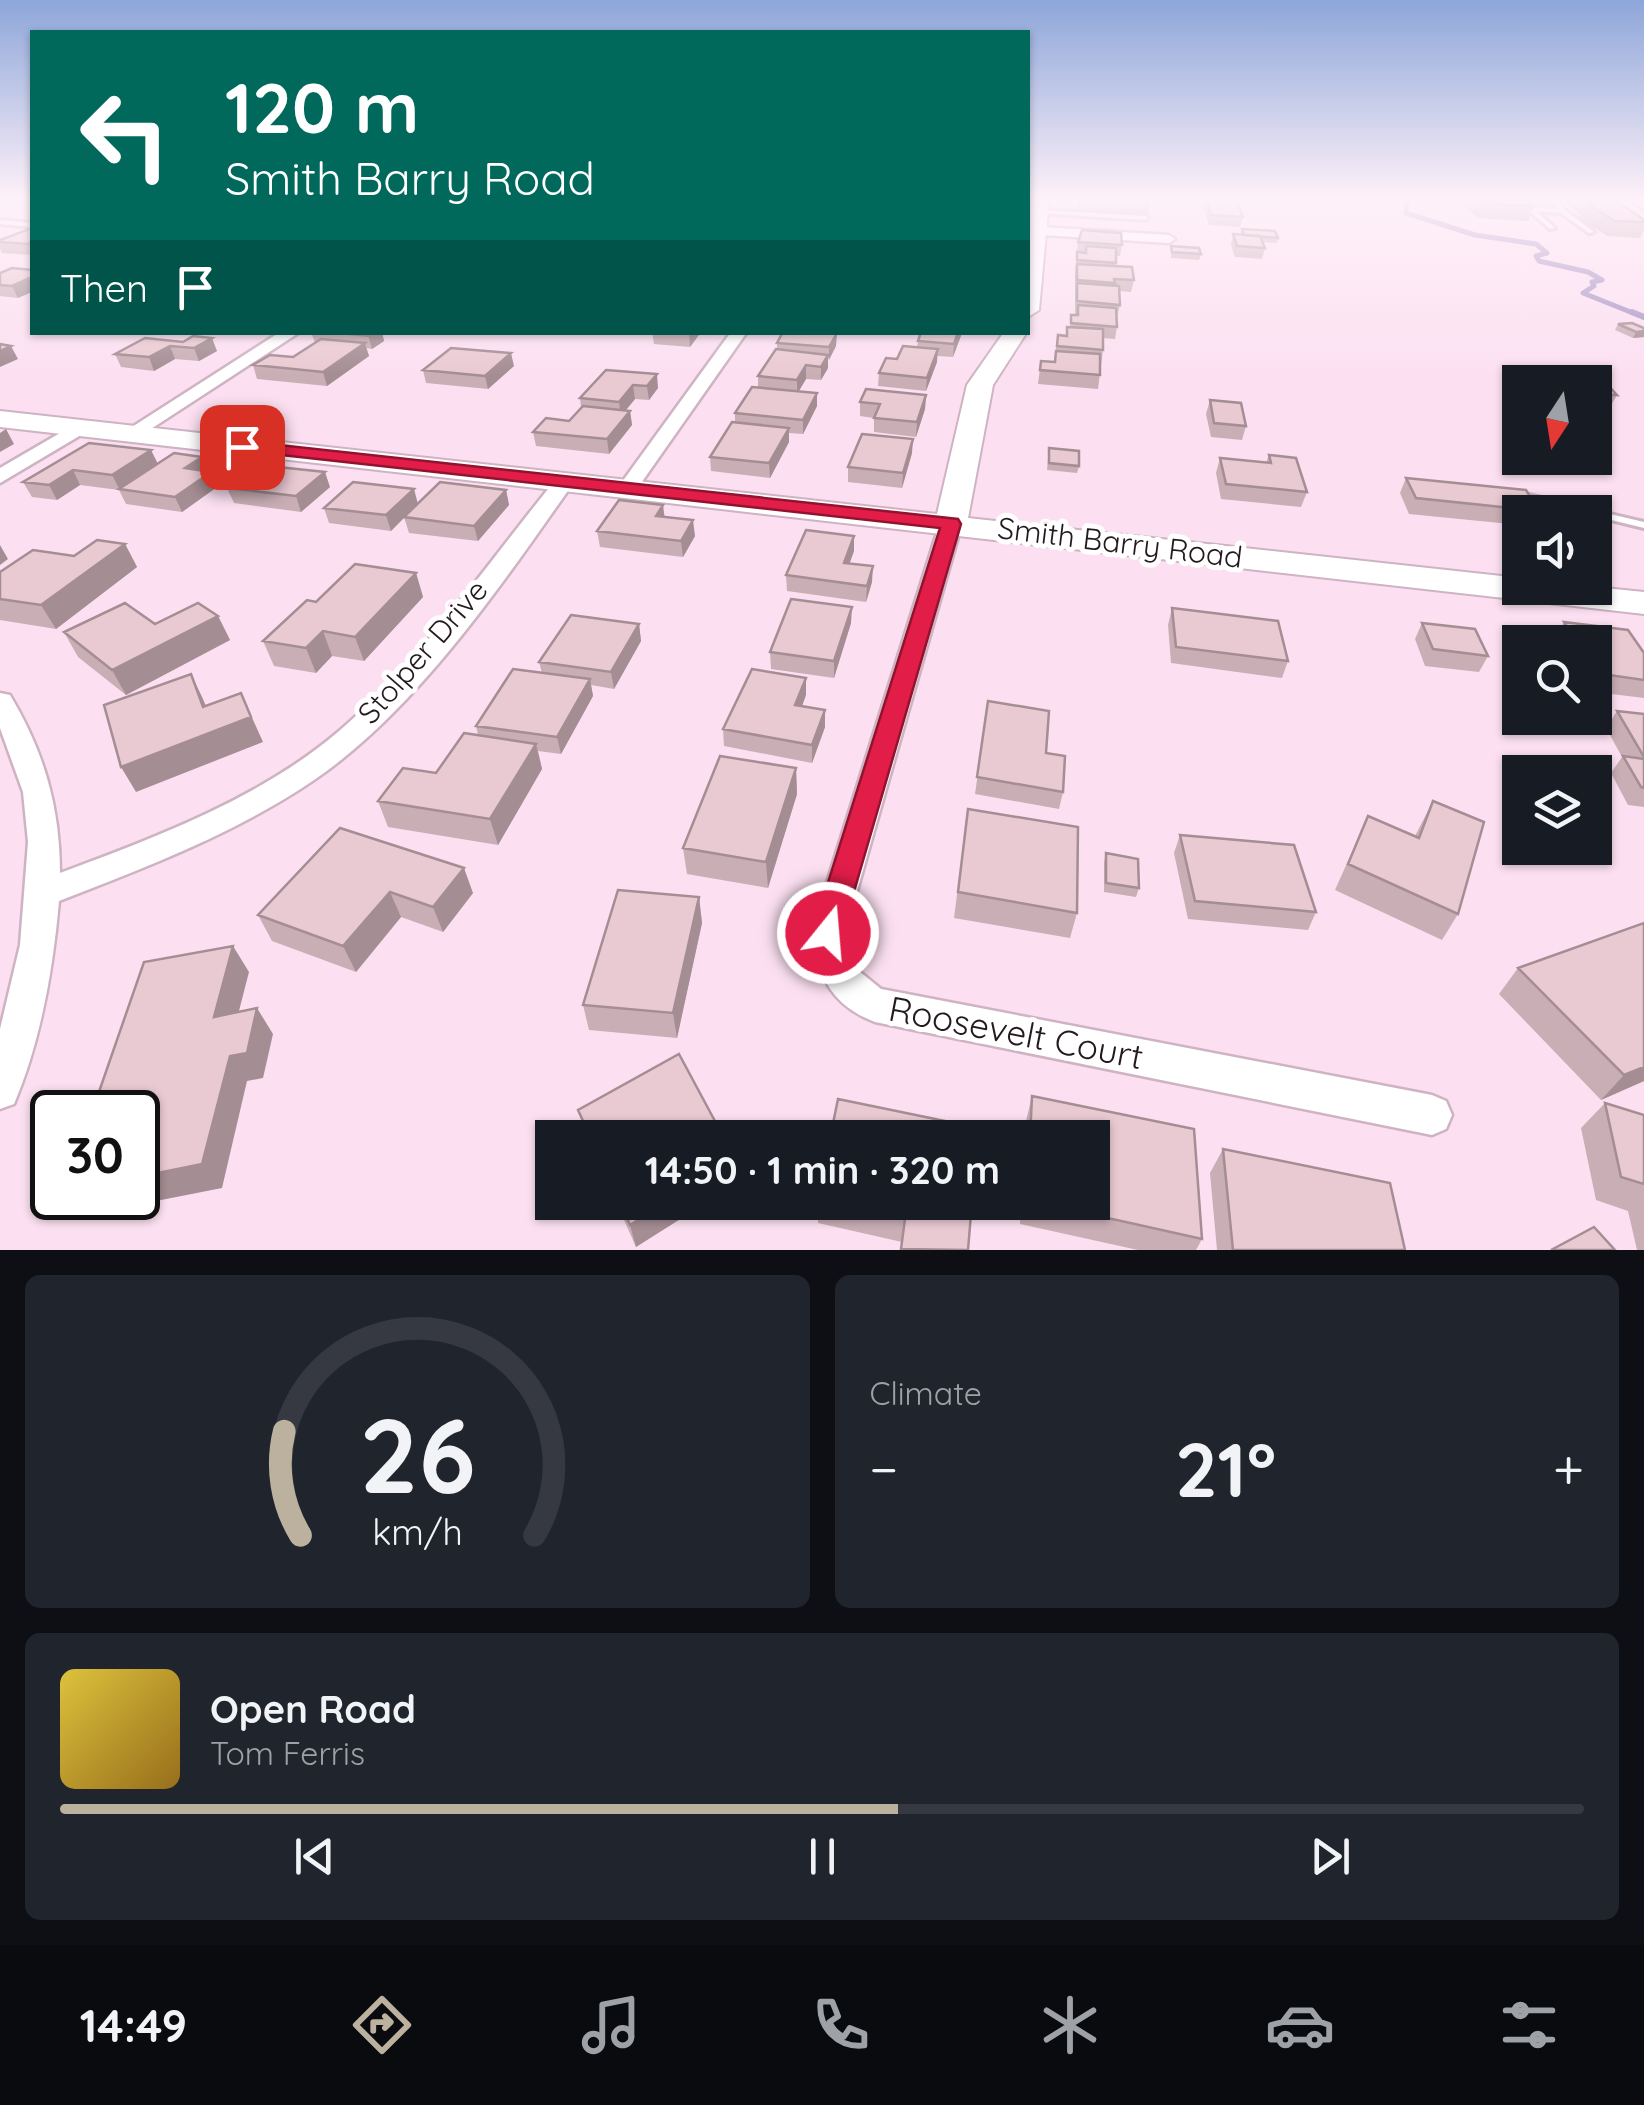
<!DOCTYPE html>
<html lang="en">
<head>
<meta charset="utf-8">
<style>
	:root { --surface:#171b24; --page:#20242c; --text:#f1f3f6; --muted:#9ea1a6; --line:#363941; --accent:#bcb19e }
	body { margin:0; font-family:Quicksand,sans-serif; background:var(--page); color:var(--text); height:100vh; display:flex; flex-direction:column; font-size:38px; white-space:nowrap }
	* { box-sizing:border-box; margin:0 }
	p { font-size:32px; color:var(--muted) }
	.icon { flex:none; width:55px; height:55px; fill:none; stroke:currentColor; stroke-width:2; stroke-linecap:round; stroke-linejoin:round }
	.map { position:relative; height:1250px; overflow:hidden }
	.panel { display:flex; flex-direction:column; gap:25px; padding:25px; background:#0d0f14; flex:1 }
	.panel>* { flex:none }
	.hud { position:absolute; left:30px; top:30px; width:1000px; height:305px; border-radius:0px; box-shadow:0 2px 8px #0004; background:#00695c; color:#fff; overflow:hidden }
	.needle { width:65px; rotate:192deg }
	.fabs { position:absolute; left:1502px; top:365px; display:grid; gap:20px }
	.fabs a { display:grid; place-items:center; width:110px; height:110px; border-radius:0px; background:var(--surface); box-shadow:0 2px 8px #0004; font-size:50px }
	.speed { position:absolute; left:30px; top:1090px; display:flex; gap:20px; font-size:50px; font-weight:700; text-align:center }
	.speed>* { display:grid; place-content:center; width:130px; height:130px; border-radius:50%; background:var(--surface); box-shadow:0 2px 8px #0004; line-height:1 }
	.speed .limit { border:5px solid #111; border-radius:15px; background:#fff; color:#111 }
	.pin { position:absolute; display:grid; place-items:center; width:85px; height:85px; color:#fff; margin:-42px; border-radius:20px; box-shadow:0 5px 15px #0006 }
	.me { position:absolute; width:110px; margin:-55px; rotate:17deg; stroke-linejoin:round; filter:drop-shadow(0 0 8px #0008) }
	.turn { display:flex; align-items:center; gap:35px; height:210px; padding:0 30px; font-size:45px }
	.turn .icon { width:130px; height:130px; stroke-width:2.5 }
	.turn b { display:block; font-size:70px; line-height:85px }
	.then { display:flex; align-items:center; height:95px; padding:0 30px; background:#0003; gap:20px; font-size:38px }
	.big { font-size:75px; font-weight:700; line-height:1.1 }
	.panel .card { flex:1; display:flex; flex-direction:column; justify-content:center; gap:15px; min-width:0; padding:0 35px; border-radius:15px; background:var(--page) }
	.panel .dial { align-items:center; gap:0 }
	.dial svg { height:260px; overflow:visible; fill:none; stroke:var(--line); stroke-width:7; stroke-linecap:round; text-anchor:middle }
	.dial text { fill:var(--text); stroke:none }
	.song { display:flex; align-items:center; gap:30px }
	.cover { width:120px; height:120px; border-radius:15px; background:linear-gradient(135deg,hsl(50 70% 55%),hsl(40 70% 35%)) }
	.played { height:10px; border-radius:5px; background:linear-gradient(90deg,var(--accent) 55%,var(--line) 55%) }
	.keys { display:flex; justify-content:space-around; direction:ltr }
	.heat { display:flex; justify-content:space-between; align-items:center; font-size:55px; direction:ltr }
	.panel .tiles { flex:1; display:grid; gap:25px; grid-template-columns:1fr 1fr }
	.card:last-child { grid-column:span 2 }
	.trip { position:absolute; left:535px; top:1120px; width:575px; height:100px; border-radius:0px; background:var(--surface); box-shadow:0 2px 8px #0004; font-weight:700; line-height:100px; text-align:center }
	.tabs { display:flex; height:160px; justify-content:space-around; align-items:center; background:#090b0e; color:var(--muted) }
	.tabs .icon { width:70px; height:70px }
	.tabs .on { color:var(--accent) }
	.tabs b { font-size:45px; color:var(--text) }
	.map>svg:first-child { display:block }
</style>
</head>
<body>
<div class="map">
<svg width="1644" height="1250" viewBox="0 0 1644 1250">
	<rect width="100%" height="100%" fill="#fce0f1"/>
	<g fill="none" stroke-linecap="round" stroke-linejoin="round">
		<path stroke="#a490c3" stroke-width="5" d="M1407 200 1406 213 1475 235 1536 244 1547 253 1536 256 1539 261 1588 272 1602 280 1592 282 1594 286 1583 293 1638 315"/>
		<path stroke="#a490c3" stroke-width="6" d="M1632 312 1644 317"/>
		<defs>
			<path id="lane" d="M1510 200H1517L1531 207 1558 209 1551 200H1557L1565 210 1594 232 1589 233 1561 213 1536 211 1555 228 1550 229 1528 210Z
				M1618 200H1625L1644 213V218Z
				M1037 210 1145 216 1148 218 1145 220 1039 213Z
				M0 220 32 223V227L0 224Z
				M1516 492 1644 522V528L1595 516V512H1579L1512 497V493Z"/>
			<path id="street" d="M1028 226 1169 235 1175 239 1169 243 1028 234Z
				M280 332H300L137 438 130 440 121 434Z
				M731 332H747L634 493H620L617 489Z
				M79 422 86 424V432L0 483V468Z
				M564 476 574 482C502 584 418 709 314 780 236 833 147 867 59 901 53 970 41 1040 14 1104L0 1109V1029L20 945 28 842 23 792 0 728V693L10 695C44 752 60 807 60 873 156 837 259 799 338 732 423 659 487 564 557 478Z
				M951 516 962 523 845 933 854 967 881 989 1432 1095 1446 1101 1452 1115 1446 1129 1432 1135 875 1022C831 1005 819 977 811 933L940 523Z"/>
			<path id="secondary" d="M1031 200H1049L1039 310 1028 317Z
				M1004 332H1027L993 385 968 518 1520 578V588L1595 587 1644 592V614L0 427V411L937 514 967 385Z"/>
		</defs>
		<use href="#lane" stroke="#ceb3c3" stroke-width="6"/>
		<use href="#street" stroke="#ceb3c3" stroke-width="5"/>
		<use href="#secondary" stroke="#ceb3c3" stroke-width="4"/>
		<use href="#lane" fill="#fff" fill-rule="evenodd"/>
		<use href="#street" fill="#fff" fill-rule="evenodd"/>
		<use href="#secondary" fill="#fff" fill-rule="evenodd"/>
	</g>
	<path fill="#c9aeb5" d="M1078 200H1151L1148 215 1078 211Z
		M1204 200H1236L1243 217 1240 227 1209 225 1203 205Z
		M1459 200H1527L1534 206 1528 221 1477 218Z
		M1562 200H1616L1644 220V230L1640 238 1608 236 1579 219 1581 215Z
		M32 228V255L2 253 0 248V240Z
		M1242 229 1278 238 1277 243 1262 242 1265 248 1262 259 1235 257 1231 245 1233 234 1240 235Z
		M1078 242 1122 245 1120 256H1116V266L1134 280 1131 292 1119 291 1120 305 1117 317V327L1115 339 1103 338V350L1098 389 1038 384 1041 361 1054 362 1058 335 1066 336 1067 327H1070L1071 315H1076L1075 314V272Z
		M1171 246 1201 254 1199 260 1171 258Z
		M12 268 18 298 0 296V273Z
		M1618 324 1644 328V337L1633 338 1615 330Z
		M311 332H382L384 341 372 349 366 348 369 356 327 386 257 379 253 365 293 357 315 343Z
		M652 332H701L690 347 654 344Z
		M921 332H961L953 357 937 356V362L926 391 878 386 879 373 917 347 918 341Z
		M145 338 217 351 199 361 175 359 154 371 121 367 115 354Z
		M777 343 836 346 828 360V368L821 380 806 379 799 391 817 406 803 434 789 433V442L770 478 711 471 710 457 735 423V413L758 387V376L777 350Z
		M514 366 488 389 426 383 423 370Z
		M606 370 658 388 649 400 635 399 626 410 630 411 632 425 609 454 536 446 533 432 569 421 581 407 580 398Z
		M1543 376 1604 381 1617 395 1609 409 1595 408V382H1540Z
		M926 395 925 409 916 437 874 432V418L860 416V402Z
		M1210 400 1246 426 1242 440 1211 437 1206 414Z
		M1049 448 1079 466 1077 473 1047 470Z
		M151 450 157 464 211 472 217 487 182 512 126 504 119 490 80 485 57 500 32 497 23 482Z
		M912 453 902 488 848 482V467Z
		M1269 455 1307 492 1301 507 1221 499 1216 473 1220 458 1266 463Z
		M1406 478 1539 511 1538 512H1520V525L1409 514 1400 493Z
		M330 487 301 512 234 503 227 488Z
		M506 490 509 505 478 541 409 533 404 517 391 531 329 523 324 508 418 504Z
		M665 517 695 536 683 557 600 547 597 531Z
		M125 544 137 567 56 629 0 620V572Z
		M854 551 849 564 872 582 866 602 787 591 786 575Z
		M416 573 423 597 364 661 332 656 316 673 274 666 263 641 316 602Z
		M1172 608 1288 661 1282 678 1171 663 1168 625Z
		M218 616 230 640 126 695 78 657 64 632 155 624Z
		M1564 622 1644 653V698L1595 692V642H1557L1554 639Z
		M851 623 834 678 771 669 770 652Z
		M1422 623 1488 656 1479 672 1425 666 1415 639Z
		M639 624 641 641 614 689 591 685 593 696 561 754 538 751 542 769 498 845 388 827 378 801 436 773 478 735 476 726 542 673 539 662Z
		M806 695 802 706 825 710V727L812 763 724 746 723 729Z
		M988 701 1063 792 1059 809 975 794Z
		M1617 711 1644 714V807L1628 805 1611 773 1622 757 1606 728Z
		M796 768 797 794 768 888 687 874 683 848Z
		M1433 801 1458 914 1442 940 1335 890 1368 816 1415 836Z
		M968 809 1077 913 1070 938 954 918Z
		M340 828 473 893 443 932 401 917 356 972 272 941 258 915Z
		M1180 835 1316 912 1308 930 1188 919 1174 853Z
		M1106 853 1139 888 1136 897 1104 892V862Z
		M699 897 702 923 677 1038 589 1030 583 1005Z
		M1518 968 1644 1081 1601 1100 1499 994Z
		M1032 1096 1194 1129 1202 1239 1196 1250H1138L1020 1224 1021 1202H1092V1138H1025L1026 1121Z
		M1605 1103 1644 1115V1250H1637L1628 1211 1596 1200 1581 1128Z
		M578 1110 724 1138H587Z
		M1223 1149 1405 1250H1217L1210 1173Z
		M616 1202H707L636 1247Z
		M818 1202H972L968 1250H900L902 1242 818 1223Z"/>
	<path fill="#a48d93" d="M32 277V292L18 298 12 286Z
		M1644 331V337L1633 338 1636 332Z
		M367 332H382L384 341 372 349Z
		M690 332H701L690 347 689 334Z
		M958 332H961V336L953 357 954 344Z
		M837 333 836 346 829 360V347Z
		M212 338 217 351 199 361 194 348Z
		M365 343 369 356 327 386 323 372Z
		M11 346 18 359 0 367V351Z
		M170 346 175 359 154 371 149 357Z
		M938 349 937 362 926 391 927 378Z
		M511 353 514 366 488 389 485 376Z
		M828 355V368L821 380V367Z
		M806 365V379L797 394V380Z
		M657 374 658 388 649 400 647 386Z
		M633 385 635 399 621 416 619 402Z
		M817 393V406L803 434V420Z
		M926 395 925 409 916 437 917 422Z
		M630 411 632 425 609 454 607 439Z
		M789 428V442L770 478 769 463Z
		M6 429 14 444 0 452V433Z
		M913 439 912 453 902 488 903 473Z
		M151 450 158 464 120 490 112 475Z
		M202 457 208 471 185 468Z
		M73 470 80 485 57 500 49 485Z
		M211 472 217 487 182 512 175 497Z
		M325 472 330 487 301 512 296 496Z
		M414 489 418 504 391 531 386 515Z
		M506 490 509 505 478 541 474 526Z
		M663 505 665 520 656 516Z
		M693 520 695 536 683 557 681 541Z
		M854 536V551L844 579V563Z
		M125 544 137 567 56 629 41 605Z
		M0 545 8 559 0 565Z
		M873 566 872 582 866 602 867 586Z
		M416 573 423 597 364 661 355 637Z
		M852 607 851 623 834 678V661Z
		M218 616 230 640 126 695 112 670Z
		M639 624 641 641 614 689 611 672Z
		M323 631 332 656 316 673 306 648Z
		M191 674 203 699 216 731 241 693 263 742 136 792 121 767 203 707Z
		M806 678V695L796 722 795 705Z
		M590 679 593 696 561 754 557 737Z
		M825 710V727L812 763V745Z
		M536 744 542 769 498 845 490 819Z
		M796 768 797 794 768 888 766 862Z
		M464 868 473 893 443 932 433 907Z
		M390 892 401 917 356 972 343 946Z
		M699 897 702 923 677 1038 673 1013Z
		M233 946 249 972 231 1042 214 1017Z
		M257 1008 273 1034 263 1078 247 1081 222 1188 151 1202 138 1188V1177L230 1056Z
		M1644 1067V1081L1601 1100 1624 1075Z
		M666 1202H707L636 1247 630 1225Z"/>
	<path fill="#eacad2" stroke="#a48d93" stroke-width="2.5" d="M1207 200H1236L1243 217 1211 215Z
		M1480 200H1527L1534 206 1483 203Z
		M1587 200H1616L1644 220V222L1615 221 1586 203 1592 204Z
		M32 228V242L28 244 0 242V240Z
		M1242 229 1275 231 1278 238 1244 235Z
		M1082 230 1121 233 1122 245 1078 242Z
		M1233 234 1260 236 1265 248 1237 246Z
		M1086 246 1116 248V263L1077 260V252L1086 253Z
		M1171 246 1199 248 1201 254 1172 252Z
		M1077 264 1132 267 1134 280 1114 279 1115 283 1077 280Z
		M12 268 32 270V277L12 286 0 285V273Z
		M1077 283 1119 286 1120 305 1077 301Z
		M1078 305 1116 308 1117 327 1071 323V315H1078Z
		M1632 323 1644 328V331L1636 332 1618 324Z
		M1067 327 1103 329V350L1057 346 1058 335 1067 336Z
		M330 332H374L369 336Z
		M783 332H828L837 333 829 347 777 343Z
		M921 332H958L954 344 918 341Z
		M193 336 212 338 194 348 170 346 149 357 115 354 145 338 183 342Z
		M321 339 365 343 323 372 253 365 270 355 293 357Z
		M0 344 11 346 0 351Z
		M903 346 938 349 927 378 879 373 886 358 897 359Z
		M451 348 511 353 485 376 423 370Z
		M776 349 828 355 821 367 806 365 797 380 758 376Z
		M1056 351 1100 354V375L1040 370 1041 361 1055 362Z
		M606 370 657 374 647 386 633 385 619 402 580 398Z
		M1543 376 1604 381 1617 395 1595 394V382H1548Z
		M752 387 817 393 803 420 735 413Z
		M866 389 926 395 917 422 874 418 880 404 860 402Z
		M1210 400 1241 403 1246 426 1214 423Z
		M583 406 630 411 607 439 533 432 546 418 569 421Z
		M732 422 789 428 769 463 710 457Z
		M862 434 913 439 903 473 848 467Z
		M89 443 151 450 112 475 73 470 49 485 23 482Z
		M1049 448 1079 451V466L1049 463Z
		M174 453 202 457 185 468 211 472 175 497 119 489Z
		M1269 455 1296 458 1307 492 1226 484 1220 458 1271 463Z
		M259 465 325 472 296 496 227 488Z
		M1406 478 1526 490 1539 511 1416 498Z
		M353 482 414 489 386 515 324 508Z
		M440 482 506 490 474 526 404 517Z
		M619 500 663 505 656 516 693 520 681 541 597 531Z
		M806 530 854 536 844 563 873 566 867 586 786 575Z
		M97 540 125 544 41 605 0 599V572L33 550 74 556Z
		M355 564 416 573 355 637 323 631 306 648 263 641 307 600 316 602Z
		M791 599 852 607 834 661 770 652Z
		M125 603 155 624 198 603 218 616 112 670 64 632Z
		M1172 608 1278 621 1288 661 1176 647Z
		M571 615 639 624 611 672 539 662Z
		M1564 622 1628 630 1644 653V680L1595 673V642H1576Z
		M1422 623 1475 629 1488 656 1433 649Z
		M513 669 590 679 557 737 476 726Z
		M752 669 806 678 795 705 825 710 812 745 723 729Z
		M191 674 203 707 241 693 251 717 121 767 104 705Z
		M988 701 1049 711 1046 753 1065 756 1063 792 977 777Z
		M1617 711 1644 714V757Z
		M464 733 536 744 490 819 378 801 403 768 436 773Z
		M720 756 796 768 766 862 683 848Z
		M1623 756 1644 759V788L1641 787Z
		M1433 801 1484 822 1458 914 1348 864 1368 816 1419 838Z
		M968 809 1078 827 1077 913 958 892Z
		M340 828 464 868 433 907 390 892 343 946 258 915Z
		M1180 835 1294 845 1316 912 1195 901Z
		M1106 853 1138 859 1139 888 1106 883Z
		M618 890 699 897 673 1013 583 1005Z
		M1644 923V1067L1624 1075 1518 968Z
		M233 946 214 1017 257 1008 247 1053 230 1056 202 1164 138 1177V1152L139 1146 138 1147V1112H92L144 962Z
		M679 1054 724 1138H591L578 1110Z
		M1032 1096 1194 1129 1202 1239 1036 1202H1092V1138H1030Z
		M838 1099 979 1128 978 1138H830Z
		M1605 1103 1644 1115V1184L1621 1177Z
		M1223 1149 1390 1183 1405 1250H1233Z
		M620 1202H666L630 1225Z
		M832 1202H972L968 1250 901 1249 905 1219Z
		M1594 1227 1615 1250H1551Z"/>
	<linearGradient id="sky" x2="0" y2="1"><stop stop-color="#8da6d9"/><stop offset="0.53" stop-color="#fef1f9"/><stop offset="1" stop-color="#fef1f9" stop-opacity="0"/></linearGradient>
	<rect width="1644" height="375" fill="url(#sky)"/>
	<path fill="#e11d48" stroke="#92132f" stroke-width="2.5" d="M242 441 958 519 961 524 839 943 828 947 817 943 812 933 940 528 236 450V443Z"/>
	<g text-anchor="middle" stroke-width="10" stroke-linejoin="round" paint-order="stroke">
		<g font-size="30" fill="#23191f" stroke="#fff">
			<text transform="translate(1120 543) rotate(7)" y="10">Smith Barry Road</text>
			<text transform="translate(423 652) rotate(-49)" y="10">Stolper Drive</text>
		</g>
		<g font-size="35" fill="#23191f" stroke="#fff">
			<text transform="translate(1016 1033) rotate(11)" y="12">Roosevelt Court</text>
		</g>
	</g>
</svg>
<div class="fabs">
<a><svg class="needle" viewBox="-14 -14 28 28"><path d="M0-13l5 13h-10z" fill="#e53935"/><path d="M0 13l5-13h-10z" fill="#9ea1a6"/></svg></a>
<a><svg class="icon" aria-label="sound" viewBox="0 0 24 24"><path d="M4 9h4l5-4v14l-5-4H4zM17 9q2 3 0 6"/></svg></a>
<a><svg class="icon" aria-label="search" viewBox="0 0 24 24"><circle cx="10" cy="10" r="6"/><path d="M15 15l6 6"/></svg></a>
<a><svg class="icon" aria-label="layers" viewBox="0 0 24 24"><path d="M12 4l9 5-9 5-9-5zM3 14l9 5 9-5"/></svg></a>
</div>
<div class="speed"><div class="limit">30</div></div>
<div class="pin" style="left:242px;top:447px;background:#d93025"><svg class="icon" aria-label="arrive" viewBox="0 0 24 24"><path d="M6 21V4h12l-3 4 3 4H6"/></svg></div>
<svg class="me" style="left:828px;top:933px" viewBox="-20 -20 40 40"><circle r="17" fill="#e11d48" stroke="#fff" stroke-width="3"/><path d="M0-11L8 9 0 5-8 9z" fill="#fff"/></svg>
<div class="trip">14:50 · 1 min · 320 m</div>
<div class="hud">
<div class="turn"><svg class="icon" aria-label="left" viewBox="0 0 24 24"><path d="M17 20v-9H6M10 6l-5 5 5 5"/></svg><div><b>120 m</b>Smith Barry Road</div></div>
<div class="then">Then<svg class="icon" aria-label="arrive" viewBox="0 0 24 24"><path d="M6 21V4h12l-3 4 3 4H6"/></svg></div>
</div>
</div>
<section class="panel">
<div class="tiles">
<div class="card dial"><svg viewBox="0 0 100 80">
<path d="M14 69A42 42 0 1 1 86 69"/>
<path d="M14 69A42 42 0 0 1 9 37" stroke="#bcb19e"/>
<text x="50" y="56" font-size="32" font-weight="700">26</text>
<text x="50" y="72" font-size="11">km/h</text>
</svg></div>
<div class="card"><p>Climate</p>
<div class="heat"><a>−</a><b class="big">21°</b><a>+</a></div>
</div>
<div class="card">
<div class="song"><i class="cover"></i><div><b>Open Road</b><p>Tom Ferris</p></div></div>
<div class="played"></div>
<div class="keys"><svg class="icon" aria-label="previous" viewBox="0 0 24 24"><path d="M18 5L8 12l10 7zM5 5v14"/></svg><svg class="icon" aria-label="pause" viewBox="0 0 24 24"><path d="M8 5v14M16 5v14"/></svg><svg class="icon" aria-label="next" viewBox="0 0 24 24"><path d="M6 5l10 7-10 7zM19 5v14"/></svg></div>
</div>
</div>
</section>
<nav class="tabs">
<b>14:49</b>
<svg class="icon on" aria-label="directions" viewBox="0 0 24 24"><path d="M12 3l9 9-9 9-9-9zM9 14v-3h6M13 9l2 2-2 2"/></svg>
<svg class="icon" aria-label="music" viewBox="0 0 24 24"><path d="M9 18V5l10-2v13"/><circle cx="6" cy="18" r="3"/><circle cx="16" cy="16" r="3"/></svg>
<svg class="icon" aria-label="phone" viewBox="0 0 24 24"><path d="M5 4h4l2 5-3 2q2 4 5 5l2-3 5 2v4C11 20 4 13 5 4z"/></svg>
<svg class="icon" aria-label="climate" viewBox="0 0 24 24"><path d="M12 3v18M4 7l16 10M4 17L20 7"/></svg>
<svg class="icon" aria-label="car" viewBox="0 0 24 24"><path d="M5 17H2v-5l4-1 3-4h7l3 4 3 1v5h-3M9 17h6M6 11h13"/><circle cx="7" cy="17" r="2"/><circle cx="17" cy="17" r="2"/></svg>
<svg class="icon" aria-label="filters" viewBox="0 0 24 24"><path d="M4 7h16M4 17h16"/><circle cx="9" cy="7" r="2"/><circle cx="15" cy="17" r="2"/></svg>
</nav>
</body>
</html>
